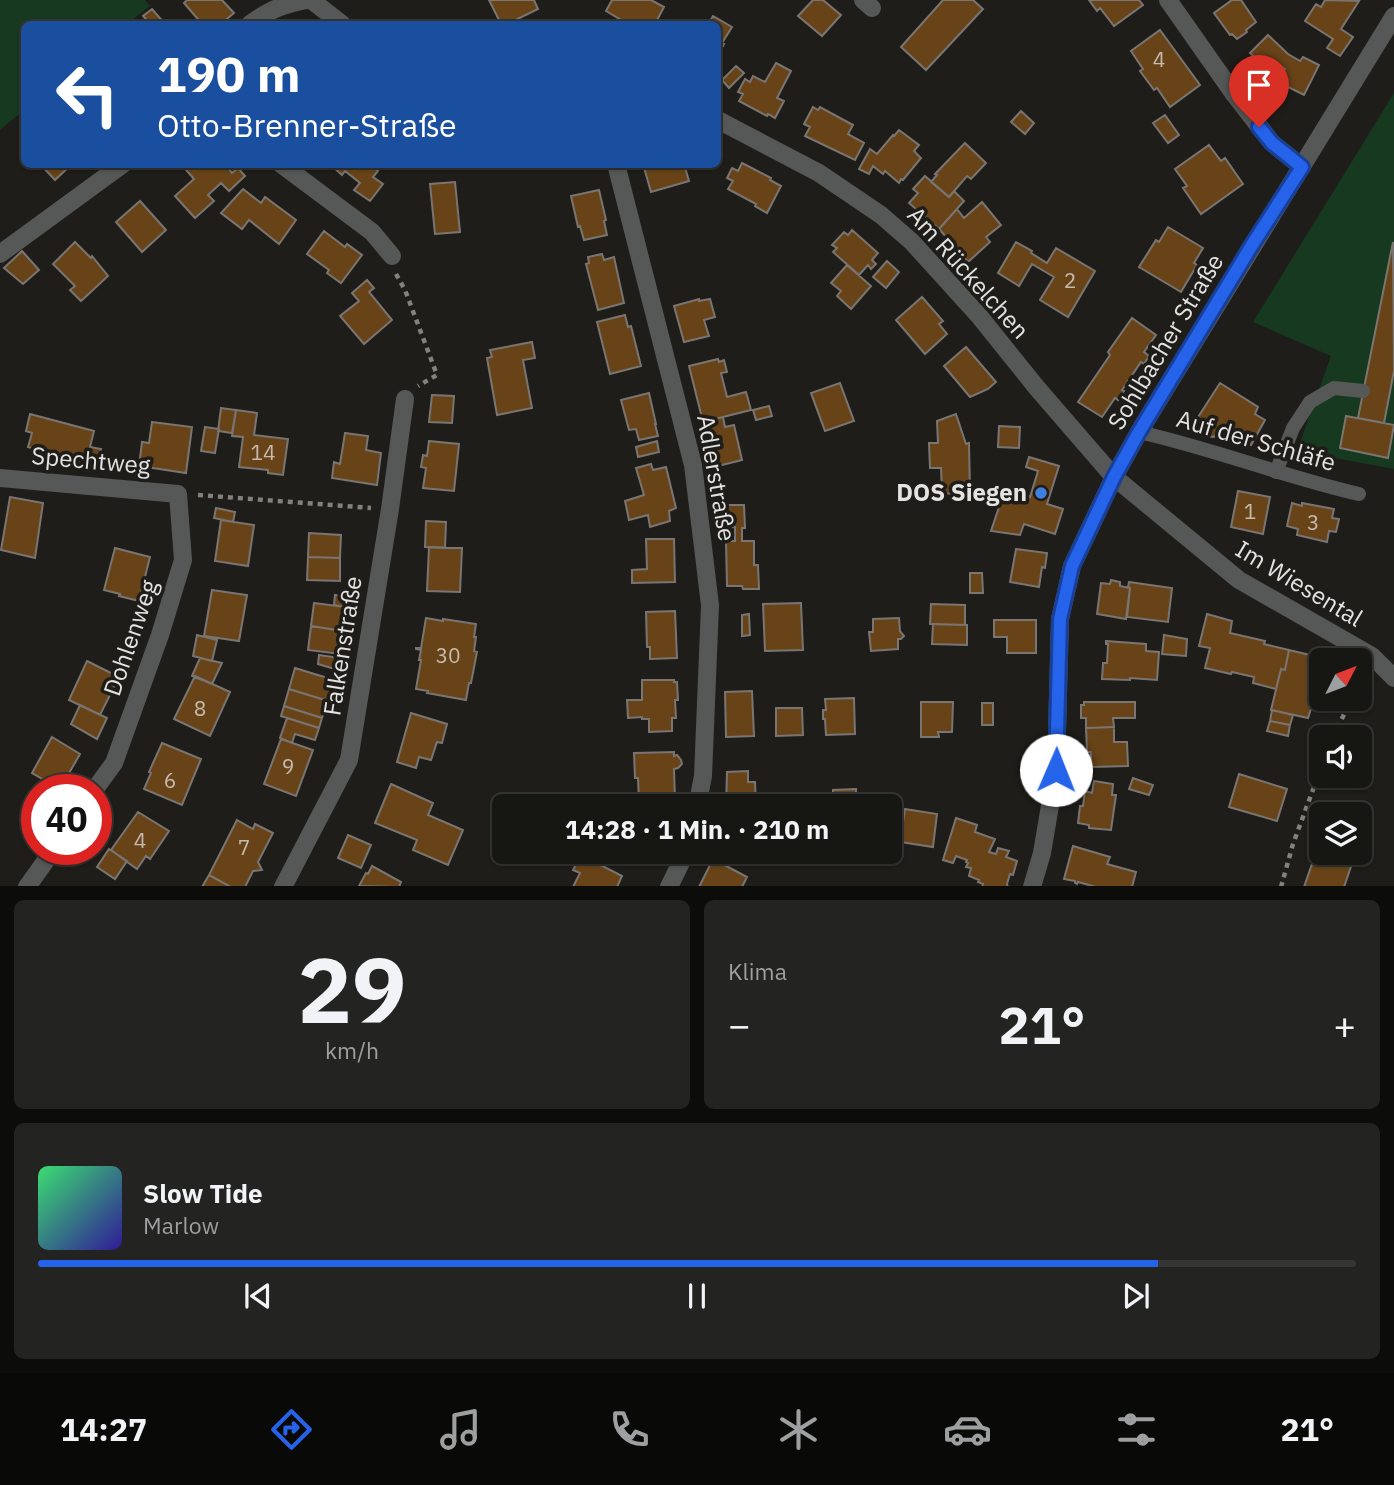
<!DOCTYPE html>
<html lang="de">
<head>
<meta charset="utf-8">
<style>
	:root { --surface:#161613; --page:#232321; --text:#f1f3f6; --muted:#9e9fa0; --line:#353533; --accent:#2563eb }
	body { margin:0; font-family:"IBM Plex Sans",sans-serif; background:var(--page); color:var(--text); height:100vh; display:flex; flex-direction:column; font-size:26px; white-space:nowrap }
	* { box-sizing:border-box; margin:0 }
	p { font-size:23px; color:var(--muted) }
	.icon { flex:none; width:38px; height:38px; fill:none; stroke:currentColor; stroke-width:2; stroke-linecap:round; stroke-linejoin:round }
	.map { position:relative; height:886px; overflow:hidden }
	.panel { display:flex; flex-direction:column; gap:14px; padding:14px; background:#0c0c0a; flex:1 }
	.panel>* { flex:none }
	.top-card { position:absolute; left:21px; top:21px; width:700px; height:147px; border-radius:10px; box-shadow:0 2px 5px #0004,0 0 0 2px var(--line); background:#1a4fa0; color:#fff; overflow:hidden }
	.needle { width:46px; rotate:48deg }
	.controls { position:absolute; left:1309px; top:648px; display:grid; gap:14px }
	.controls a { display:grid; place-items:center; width:63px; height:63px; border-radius:10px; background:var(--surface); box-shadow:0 2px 5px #0004,0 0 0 2px var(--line); font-size:35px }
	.speed { position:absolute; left:21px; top:774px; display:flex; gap:14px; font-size:35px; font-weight:700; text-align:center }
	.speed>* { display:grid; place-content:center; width:91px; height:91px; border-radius:50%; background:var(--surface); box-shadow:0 2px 5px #0004,0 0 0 2px var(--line); line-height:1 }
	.speed .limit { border:10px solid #d22; background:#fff; color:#111 }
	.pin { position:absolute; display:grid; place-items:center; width:60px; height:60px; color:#fff; margin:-72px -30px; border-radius:50% 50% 50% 0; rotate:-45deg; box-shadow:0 0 7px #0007 }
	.pin .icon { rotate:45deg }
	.me { position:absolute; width:77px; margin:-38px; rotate:1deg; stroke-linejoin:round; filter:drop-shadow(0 0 5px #0008) }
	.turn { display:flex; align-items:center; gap:24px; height:147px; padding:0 21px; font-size:32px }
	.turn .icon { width:91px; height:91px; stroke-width:2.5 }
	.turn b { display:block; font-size:49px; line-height:60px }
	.big { font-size:52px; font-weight:700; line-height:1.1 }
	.panel .widget { flex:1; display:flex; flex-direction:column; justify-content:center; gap:10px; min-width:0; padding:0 24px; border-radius:10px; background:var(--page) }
	.panel .dial { align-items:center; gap:0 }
	.dial b { font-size:91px; line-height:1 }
	.song { display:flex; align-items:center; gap:21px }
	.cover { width:84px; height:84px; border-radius:10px; background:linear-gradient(135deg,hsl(140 70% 55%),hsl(250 70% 35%)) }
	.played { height:7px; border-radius:4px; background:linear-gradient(90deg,var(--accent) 85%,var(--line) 85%) }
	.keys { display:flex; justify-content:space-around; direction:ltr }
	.heat { display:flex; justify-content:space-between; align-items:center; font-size:38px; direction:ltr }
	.panel .tiles { flex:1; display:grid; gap:14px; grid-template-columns:1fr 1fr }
	.widget:last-child { grid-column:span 2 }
	.trip { position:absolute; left:492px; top:794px; width:410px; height:70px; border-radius:10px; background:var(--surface); box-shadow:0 2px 5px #0004,0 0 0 2px var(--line); font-weight:700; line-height:70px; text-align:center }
	.tab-bar { display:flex; height:112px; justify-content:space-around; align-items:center; background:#090908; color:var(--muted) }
	.tab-bar .icon { width:49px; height:49px }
	.tab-bar .selected { color:var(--accent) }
	.tab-bar b { font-size:32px; color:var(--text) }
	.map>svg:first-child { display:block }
</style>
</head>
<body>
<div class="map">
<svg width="1394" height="887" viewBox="0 0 1394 887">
	<rect width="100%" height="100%" fill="#1e1d19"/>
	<path fill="#16391f" d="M0 0H145L150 6 127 24H24V110L0 130Z
		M1394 93V469L1297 451 1331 356 1253 322Z"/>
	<path fill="#684318" stroke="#797572" stroke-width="2" d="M187 0H222L234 13 221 24H202L184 3Z
		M489 0H534L538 9 507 24H501Z
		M612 0H651L664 7 655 24H628L606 11Z
		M813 0H823L841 15 822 36 798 16Z
		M943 0H973L983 9 926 70 901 47Z
		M1089 0H1139L1143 5 1114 26 1100 8 1097 11Z
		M1232 0H1241L1256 22 1246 30 1247 32 1237 39 1232 34 1230 35 1214 13Z
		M1325 0 1359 1 1341 29 1353 37 1340 56 1327 48 1333 39 1305 21 1316 4 1321 7Z
		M152 9 165 24H150L143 16Z
		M713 16 732 27 722 43 724 44 718 55V24H711L710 21Z
		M1160 30 1200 85 1170 107 1157 88 1154 90 1140 71 1143 69 1131 51Z
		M1268 35 1288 54 1300 61 1303 57 1319 65 1304 95 1278 82 1285 69 1274 61 1267 69 1250 53Z
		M776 63 791 71 777 98 784 101 775 118 768 114 767 116 739 101 743 94 738 92 745 79 750 82 753 76 765 82Z
		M736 66 744 73 729 88 722 80Z
		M813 107 818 110 820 107 853 125 848 134 864 143 855 160 805 136 810 127 804 124Z
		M1021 111 1034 123 1025 134 1011 122Z
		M1165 115 1179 135 1168 143 1153 123Z
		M899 130 919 145 914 151 921 158 903 180 901 179 899 183 885 171 883 174 873 166 869 174 859 169 870 149 877 154 893 135 894 136Z
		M965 143 986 163 971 179 967 176 949 197 931 182 937 175 935 174Z
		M1209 145 1221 161 1225 158 1243 184 1201 214 1183 188 1187 186 1175 169Z
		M742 163 771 178 770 180 781 186 767 213 755 206 756 204 728 189 733 181 727 178 732 168 738 171Z
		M40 164H72L55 180Z
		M181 164H225L232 173 238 168 245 176 229 191 221 183 208 195 214 201 195 218 175 196 194 179Z
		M330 164H375L373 167 378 171 373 177 383 184 370 201 354 190 360 183 345 171 342 175Z
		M643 164H684L689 181 651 192Z
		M925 176 949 197 954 191 964 201 939 229 909 203 918 193 913 189Z
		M455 182 460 232 435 234 430 184Z
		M243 189 261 203 265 197 296 220 279 244 249 220 242 229 221 213Z
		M599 190 606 220 604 221 607 235 584 240 580 226 578 227 571 196Z
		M140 201 166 230 142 252 116 222Z
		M982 202 1001 225 986 237 990 242 968 262 939 229 957 209 964 218Z
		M1168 227 1203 248 1194 263 1197 265 1181 292 1139 267 1156 240 1159 242Z
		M852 230 878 253 872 260 876 264 871 269 868 265 859 275 833 252 837 248 832 245 844 232 848 235Z
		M324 231 345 247 347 244 362 255 341 283 327 273 329 270 307 254Z
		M75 242 91 258 92 256 108 276 81 301 70 290 75 286 53 264Z
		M1016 242 1032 251 1031 253 1047 263 1056 248 1095 271 1068 317 1040 300 1054 277 1032 264 1019 286 998 273Z
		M1393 242 1394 371 1384 423 1358 418Z
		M22 251 39 270 23 284 4 268Z
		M602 254 604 260 614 257 624 303 598 310 586 264 589 263 588 257Z
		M887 261 899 272 886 288 873 277Z
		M847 265 871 286 851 309 837 296 841 291 831 283Z
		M367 280 374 288 369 292 392 320 364 344 340 316 359 301 352 293Z
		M922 297 943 321 939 324 947 334 925 354 896 320Z
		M699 299V301L710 299 715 317 704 320 709 336 684 342 674 306Z
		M625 315 628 327 631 326 641 366 610 374 597 322Z
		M1132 318 1156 335 1144 352 1149 356 1144 364 1141 362 1122 390 1124 391 1118 400 1115 398 1102 417 1078 402 1110 355 1108 352Z
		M532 342 535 358 523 360 532 408 497 415 487 358 492 357 490 350Z
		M966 347 996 382 988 389 970 397 944 366Z
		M718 359 719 362 724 360 727 372 721 373 727 397 746 392 751 410 703 422 689 366Z
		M840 383 854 421 825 431 811 393Z
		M1220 383 1258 407 1255 414 1265 420 1251 445 1220 426 1214 437 1202 436 1191 428Z
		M649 393 656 424H655L658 436 639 440 636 429 629 430 621 400Z
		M432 395 454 396 452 423 429 422Z
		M769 406 772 416 756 420 753 410Z
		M221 408 236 410 232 433 218 431Z
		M236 410 257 413 254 435 288 439 283 475 268 473V470L239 467 243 437 232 436Z
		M30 414 94 431 90 447 101 449 96 469 84 467 83 470 68 465 69 459 28 447 32 433 26 431Z
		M956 414 966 444 969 443 970 492 942 494 941 468H930L929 443H938L937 421Z
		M1346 416 1394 425 1388 458 1340 448Z
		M723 417 725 427 734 425 742 460 714 467 703 422Z
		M152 422 192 427 186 473 139 466 142 442 149 443Z
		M999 426 1020 427 1019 448 998 447Z
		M205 427 219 429 215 453 201 451Z
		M345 433 368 436 366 450 381 453 377 485 332 478 334 462 340 464Z
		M429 441 459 444 454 491 423 488 426 468 421 467 423 455 427 456Z
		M657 441 659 452 638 457 636 447Z
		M1029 457 1059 466 1047 504 1063 509 1055 534 1024 524 1020 535 991 531 1005 489 1030 497 1038 471 1026 467Z
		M651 464 653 470 666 467 676 508 669 511 670 521 650 527 648 515 629 520 625 501 644 495 636 468Z
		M1238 491 1270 497 1263 534 1231 527Z
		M10 497 43 503 35 558 1 550Z
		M1292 503 1302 506V503L1334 509 1332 518 1339 519 1336 532 1329 531 1327 542 1297 535 1298 529 1287 526Z
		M721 505H744L745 528H742V541H754V565H758L759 589H743L742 586H727L726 541H735V527L722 528Z
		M216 508 235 512 233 522 214 518Z
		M221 520 254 525 248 566 215 561Z
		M426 521 446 522 445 548 425 547Z
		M309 533 341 535 340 558 308 557Z
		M646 539H674L675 582 632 583V570L647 569Z
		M429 547 462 548 460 592 427 591Z
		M115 548 150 557 139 601 119 596 120 594 104 590Z
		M1016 549 1047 553 1045 568 1042 567 1039 587 1010 582Z
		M308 557 340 558V581L307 580Z
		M970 573H982L983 593H970Z
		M1111 580 1120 582V586L1130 588 1126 619 1097 614 1101 583 1110 584Z
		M1129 582 1172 588 1168 622 1127 617 1130 588 1128 587Z
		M212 590 247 595 239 641 204 636Z
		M335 595 356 598 354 609 334 605Z
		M314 603 346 607 343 631 311 626Z
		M801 603 803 650 765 651 763 604Z
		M931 604 965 605V625L930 624Z
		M675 611 677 658 650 659V647H647L646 612Z
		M749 614 750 635 742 636V615Z
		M1207 614 1232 621 1230 633 1265 641 1264 644 1289 650 1285 670 1281 669 1276 689 1253 683 1254 677 1232 672 1231 674 1205 668 1210 648 1199 646Z
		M426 618 443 621V619L476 624 474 637H476L474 651 477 652 471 683H469L466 700 427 693 428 691 416 689 421 660H419L421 650 416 649V648H421Z
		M899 618 900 631 904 636 901 639H898V649L871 651 869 632H873V619Z
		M994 620H1036V653H1007V637H994Z
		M933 624 967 625V645L932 644Z
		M311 626 343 631 340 654 308 650Z
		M197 635 217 640 212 661 193 656Z
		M1164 635 1187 639 1186 656 1162 654Z
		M1106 641 1146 644V651L1159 652 1157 680 1130 678V680L1102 679 1103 663H1107L1108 644H1106Z
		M1289 650 1327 659 1321 660V678L1308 718 1271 710 1281 669 1285 670Z
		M319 655 340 658 338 670 318 664Z
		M200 658 222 663 212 684 192 676Z
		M87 661 119 677 100 715 69 700Z
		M295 668 334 680 328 701 289 689Z
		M195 676 230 692 210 736 174 719Z
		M642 680H674V682H677L678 700H675L676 718H672V731L649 732V719H642V717L628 718 627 700H642Z
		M289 689 328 701 322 718 284 706Z
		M752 691 754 736 726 737 725 692Z
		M854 698 855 734 826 735 825 719H823V710H826L825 699Z
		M921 702H953L952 732H938L939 737H921Z
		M1084 702H1135V718H1113L1114 727 1086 728V718H1081V705H1084Z
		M982 703H993V725H982Z
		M80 705 107 718 97 739 71 724Z
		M284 706 322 718 319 728 281 716Z
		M776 708H802L803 735 776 736Z
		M1272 710 1293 715 1290 725 1270 721Z
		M411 713 447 724 442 743 437 742 431 760 419 757 416 768 397 762Z
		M287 718 319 728 315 740 295 734 292 743 280 738Z
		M1270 721 1290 725 1288 736 1267 731Z
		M1114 727V742H1127L1128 766 1091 767V752H1087L1086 728Z
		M52 737 80 754 60 789 32 773Z
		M281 739 313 750 296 796 264 784Z
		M162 743 201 759 182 805 144 789 151 773 149 772Z
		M674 752V756L677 755 681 760 682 764 678 768 674 769 675 800H677V807H653V802L639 803 638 778H635L634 753Z
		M748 771V782H755L756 807H726L727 772Z
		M1239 774 1287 789 1277 821 1229 807Z
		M1133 778 1153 785 1149 795 1129 789Z
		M1094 781 1113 784 1112 795H1116L1111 830 1089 828V825L1078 823 1080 806H1083L1085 791 1092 793Z
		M391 784 433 803 428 815 463 830 448 865 413 850 417 840 375 823Z
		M856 789V807H824V799H833V790Z
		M905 809 937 814 933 847 900 842Z
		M138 812 169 831 150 859 146 856 137 869 111 850Z
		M956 818 977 825 975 832 995 839 989 852 996 854 998 848 1009 851 1006 857 1017 861 1013 875 1010 874 1007 884 1008 887H982L983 884 978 882 979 880 969 876 971 868 966 867 968 863 966 862 967 860 956 856 953 863 943 860Z
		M237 820 253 829 255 824 273 833 258 862 262 870 253 871 245 887H231L209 875Z
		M348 835 371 845 361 868 338 858Z
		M1321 838V852H1356L1344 887H1304Z
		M1073 846 1110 857 1107 864 1136 872 1132 887H1096L1078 882 1077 884 1075 883V881L1064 879Z
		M109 849 127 861 115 879 97 867Z
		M581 855 622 876 617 887H573L580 873 573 870Z
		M713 859 747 877 742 887H699Z
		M372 866 401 882 399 887 359 886 366 873 368 874Z
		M209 875 231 887H202Z"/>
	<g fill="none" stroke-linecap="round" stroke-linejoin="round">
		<path stroke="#82817e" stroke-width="4.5" stroke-dasharray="5 5" stroke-linecap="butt" d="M396 274 405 290 437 375 418 386
			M198 495 371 508
			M1333 737 1352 698
			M1281 887 1293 844 1321 768"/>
		<path stroke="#565857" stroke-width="14" d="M1139 432C1214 449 1285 477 1359 494
			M1276 472 1293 428 1310 402 1334 388 1363 391"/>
		<path stroke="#565857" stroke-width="18" d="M311 0 342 24
			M863 0 872 8
			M1168 0 1234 94 1272 143 1302 167
			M250 24C271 9 282 5 307 0
			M718 120 819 173 881 215 912 242 980 317 1037 388 1114 477 1239 580 1372 656 1394 678
			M281 164 372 232 392 256
			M616 164 693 465 710 605 703 776 697 807
			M0 254 123 164
			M0 478 178 494 183 560 160 635 114 763 95 789
			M27 887 54 849
			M283 887 349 760 390 509 405 399
			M669 887 686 852"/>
		<path stroke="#565857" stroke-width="18" d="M1032 887 1042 853 1056 770 1060 619 1072 566 1114 477 1139 432 1394 16"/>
	</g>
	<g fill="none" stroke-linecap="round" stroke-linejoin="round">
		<defs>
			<path id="route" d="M1056 770 1060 619 1072 566 1114 477 1139 432 1252 245 1302 167 1272 143 1259 127"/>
		</defs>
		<use href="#route" stroke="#184099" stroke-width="18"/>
		<use href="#route" stroke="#2563eb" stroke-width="12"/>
	</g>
	<circle fill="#3f7fe0" stroke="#1e1d19" stroke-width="2.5" cx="1041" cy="493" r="7"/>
	<g text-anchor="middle" stroke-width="7" stroke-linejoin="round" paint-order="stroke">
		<g font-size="21" fill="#c5bbaf">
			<text x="1159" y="67">4</text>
			<text x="1070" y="288">2</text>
			<text x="263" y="460">14</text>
			<text x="1250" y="519">1</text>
			<text x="1313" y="530">3</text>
			<text x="448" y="663">30</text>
			<text x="200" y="716">8</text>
			<text x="288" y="774">9</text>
			<text x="170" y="788">6</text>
			<text x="140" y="848">4</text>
			<text x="244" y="855">7</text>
		</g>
		<g font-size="24" fill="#e4e3e1" stroke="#1e1d19">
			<text transform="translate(968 273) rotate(48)" y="8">Am Rückelchen</text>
			<text transform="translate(1166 342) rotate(-59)" y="8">Sohlbacher Straße</text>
			<text transform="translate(1256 441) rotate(16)" y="8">Auf der Schläfe</text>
			<text transform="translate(91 461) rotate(5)" y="8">Spechtweg</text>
			<text transform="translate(716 478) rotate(80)" y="8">Adlerstraße</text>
			<text transform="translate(1299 584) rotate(31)" y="8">Im Wiesental</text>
			<text transform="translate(131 638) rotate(-71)" y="8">Dohlenweg</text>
			<text transform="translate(343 646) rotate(-81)" y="8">Falkenstraße</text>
		</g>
		<g font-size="24" font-weight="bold" fill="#e4e3e1" stroke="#1e1d19" text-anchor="end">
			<text x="1027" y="501">DOS Siegen</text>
		</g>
	</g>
</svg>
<div class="controls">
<a><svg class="needle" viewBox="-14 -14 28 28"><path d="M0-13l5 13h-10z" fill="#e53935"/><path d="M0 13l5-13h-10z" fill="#9e9fa0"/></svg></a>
<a><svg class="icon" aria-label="sound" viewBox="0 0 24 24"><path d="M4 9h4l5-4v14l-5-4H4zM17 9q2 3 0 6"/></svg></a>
<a><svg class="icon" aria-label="layers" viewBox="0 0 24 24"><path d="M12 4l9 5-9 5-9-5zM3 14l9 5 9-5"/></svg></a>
</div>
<div class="speed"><div class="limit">40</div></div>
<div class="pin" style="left:1259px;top:127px;background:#d93025"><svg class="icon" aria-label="arrive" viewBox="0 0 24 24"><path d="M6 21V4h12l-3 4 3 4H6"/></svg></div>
<svg class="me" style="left:1056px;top:770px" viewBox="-20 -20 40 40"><circle r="19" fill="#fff"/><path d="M0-13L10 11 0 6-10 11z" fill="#2563eb"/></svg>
<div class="trip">14:28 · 1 Min. · 210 m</div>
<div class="top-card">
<div class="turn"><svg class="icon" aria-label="left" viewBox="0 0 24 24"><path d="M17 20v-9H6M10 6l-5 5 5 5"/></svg><div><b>190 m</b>Otto-Brenner-Straße</div></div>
</div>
</div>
<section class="panel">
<div class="tiles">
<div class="widget dial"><b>29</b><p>km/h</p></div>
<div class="widget"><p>Klima</p>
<div class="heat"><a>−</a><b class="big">21°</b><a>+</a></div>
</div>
<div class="widget">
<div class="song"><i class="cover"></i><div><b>Slow Tide</b><p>Marlow</p></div></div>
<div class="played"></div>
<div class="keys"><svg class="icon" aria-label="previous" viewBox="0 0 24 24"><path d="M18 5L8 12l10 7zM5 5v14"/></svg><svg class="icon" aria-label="pause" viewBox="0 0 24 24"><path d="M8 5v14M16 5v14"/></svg><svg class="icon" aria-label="next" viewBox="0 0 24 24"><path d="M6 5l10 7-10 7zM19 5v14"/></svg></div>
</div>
</div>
</section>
<nav class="tab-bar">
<b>14:27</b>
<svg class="icon selected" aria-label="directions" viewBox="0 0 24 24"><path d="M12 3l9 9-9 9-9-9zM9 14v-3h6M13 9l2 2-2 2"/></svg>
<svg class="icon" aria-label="music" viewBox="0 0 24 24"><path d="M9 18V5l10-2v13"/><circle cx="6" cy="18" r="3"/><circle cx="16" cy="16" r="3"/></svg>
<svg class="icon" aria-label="phone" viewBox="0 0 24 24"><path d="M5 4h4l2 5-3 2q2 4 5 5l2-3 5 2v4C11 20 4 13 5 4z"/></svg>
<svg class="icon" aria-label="climate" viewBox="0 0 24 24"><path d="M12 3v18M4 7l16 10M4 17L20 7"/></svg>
<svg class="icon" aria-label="car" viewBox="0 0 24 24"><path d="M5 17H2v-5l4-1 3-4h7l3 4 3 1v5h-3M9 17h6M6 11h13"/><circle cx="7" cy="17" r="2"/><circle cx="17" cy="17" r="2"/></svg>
<svg class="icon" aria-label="filters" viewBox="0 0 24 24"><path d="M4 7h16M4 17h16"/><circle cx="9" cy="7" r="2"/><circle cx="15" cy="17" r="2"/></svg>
<b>21°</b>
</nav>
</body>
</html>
